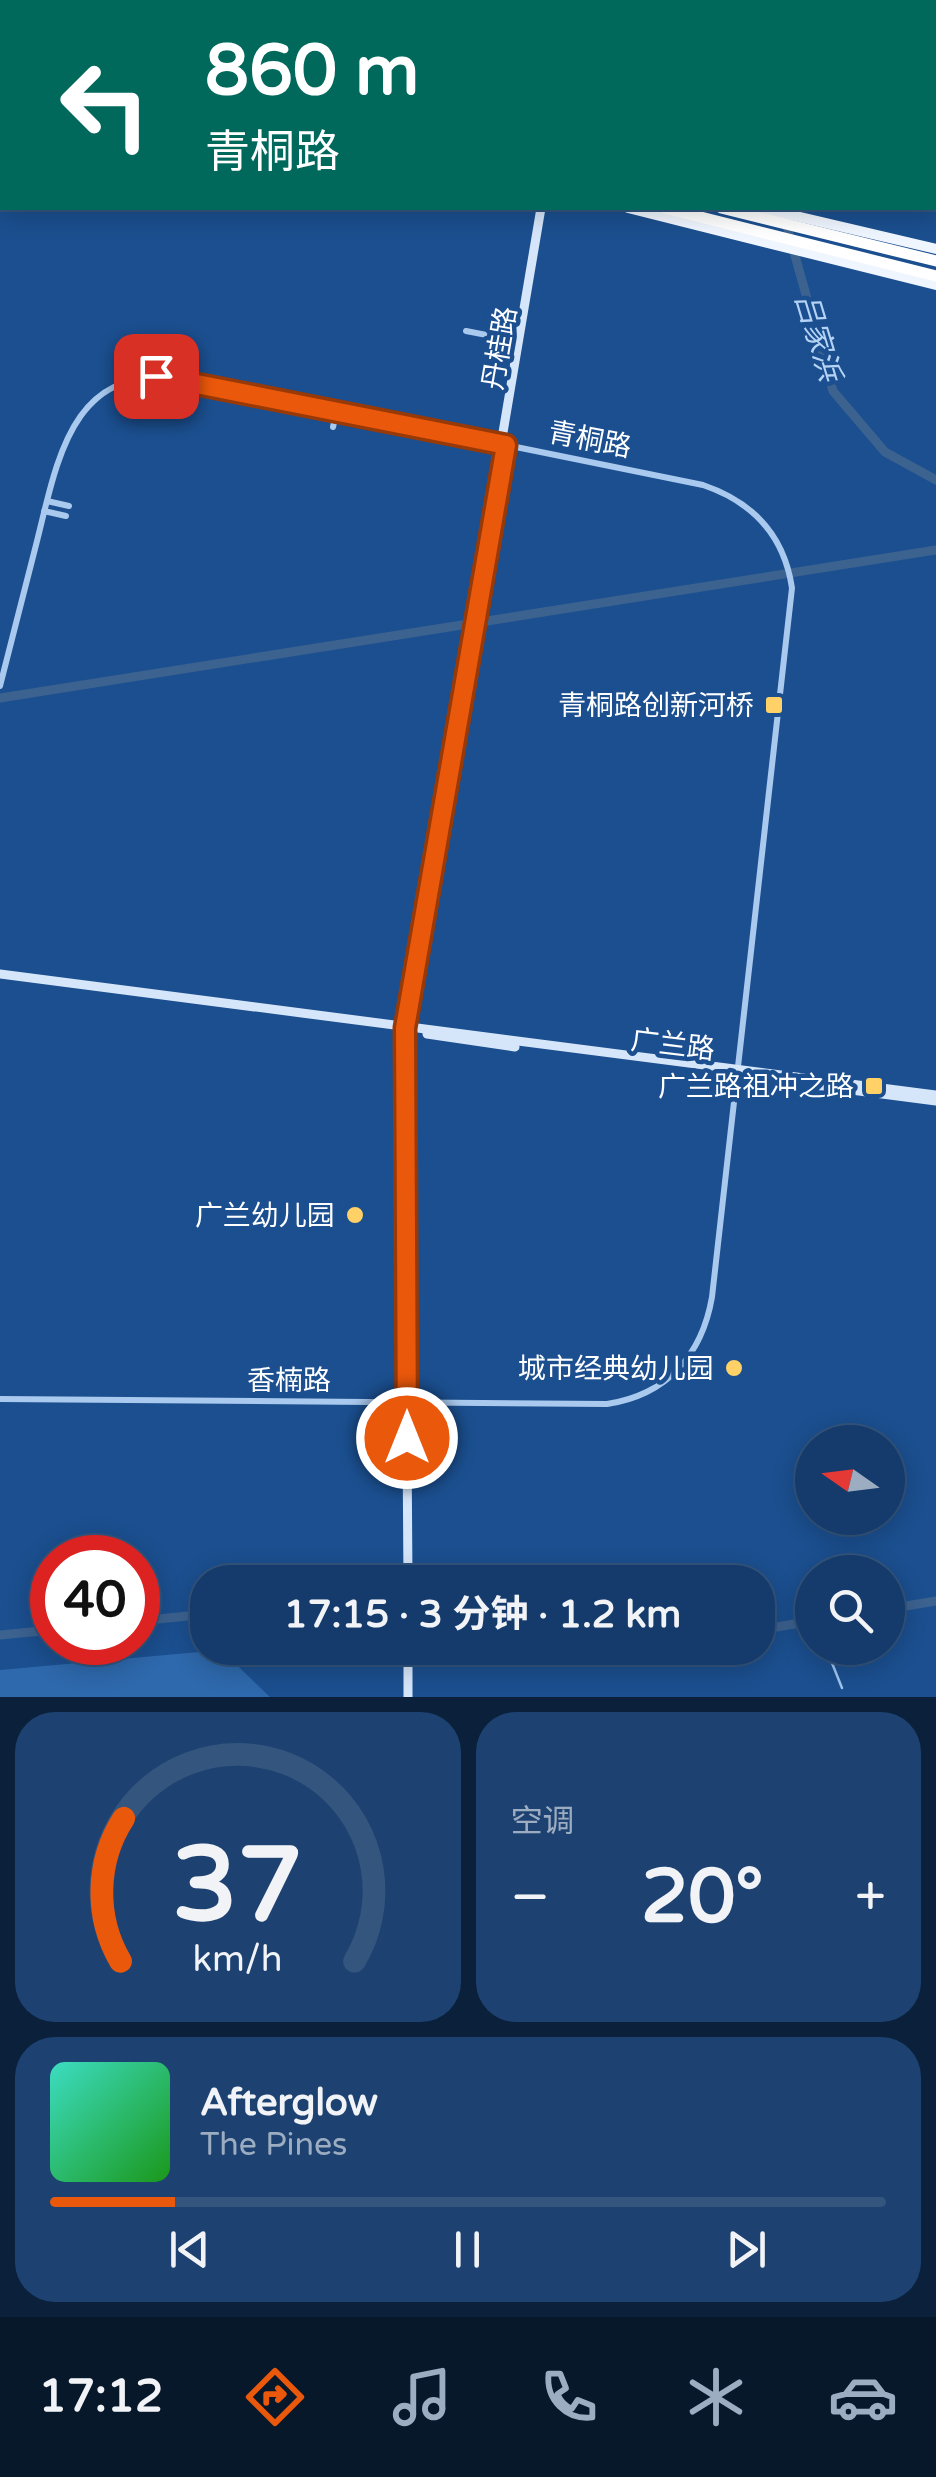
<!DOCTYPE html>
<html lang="zh">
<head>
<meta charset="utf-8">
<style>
	:root { --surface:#143b6b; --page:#1d4271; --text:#f1f3f6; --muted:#9dadc1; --line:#33557e; --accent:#ea580c }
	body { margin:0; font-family:"Varela Round","Noto Sans SC",sans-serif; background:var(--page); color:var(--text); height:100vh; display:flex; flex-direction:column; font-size:38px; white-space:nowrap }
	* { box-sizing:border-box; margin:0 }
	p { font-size:32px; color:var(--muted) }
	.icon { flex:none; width:55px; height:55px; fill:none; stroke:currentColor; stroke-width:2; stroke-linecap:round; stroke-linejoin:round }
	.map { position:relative; height:1697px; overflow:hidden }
	.details { display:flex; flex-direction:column; gap:15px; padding:15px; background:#0b203b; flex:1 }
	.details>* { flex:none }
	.hud { position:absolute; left:0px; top:0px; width:938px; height:210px; box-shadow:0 5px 25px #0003,0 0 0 2px var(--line); background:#00695c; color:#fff; overflow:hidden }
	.needle { width:65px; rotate:284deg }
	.fabs { position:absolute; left:795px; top:1425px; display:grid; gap:20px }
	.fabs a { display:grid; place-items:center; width:110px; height:110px; border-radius:50%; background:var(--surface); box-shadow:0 5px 25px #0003,0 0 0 2px var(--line); font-size:50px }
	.speed { position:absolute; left:30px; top:1535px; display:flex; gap:20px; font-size:50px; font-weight:700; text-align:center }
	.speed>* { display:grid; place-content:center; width:130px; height:130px; border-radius:50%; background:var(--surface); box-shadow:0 5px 25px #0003,0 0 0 2px var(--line); line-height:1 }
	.speed .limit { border:15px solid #d22; background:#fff; color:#111 }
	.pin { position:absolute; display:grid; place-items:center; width:85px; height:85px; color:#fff; margin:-42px; border-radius:20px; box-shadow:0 5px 15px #0006 }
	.me { position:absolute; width:110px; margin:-55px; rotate:0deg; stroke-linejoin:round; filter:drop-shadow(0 0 8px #0008) }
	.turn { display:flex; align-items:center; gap:35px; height:210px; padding:0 40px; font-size:45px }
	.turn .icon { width:130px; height:130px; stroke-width:2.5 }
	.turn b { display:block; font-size:70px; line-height:85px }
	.big { font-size:75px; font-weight:700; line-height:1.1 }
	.details .card { flex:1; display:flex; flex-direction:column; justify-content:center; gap:15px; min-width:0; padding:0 35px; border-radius:40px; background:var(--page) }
	.details .dial { align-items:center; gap:0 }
	.dial svg { height:260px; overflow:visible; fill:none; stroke:var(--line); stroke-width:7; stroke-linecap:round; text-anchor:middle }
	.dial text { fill:var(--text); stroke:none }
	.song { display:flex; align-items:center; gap:30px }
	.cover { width:120px; height:120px; border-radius:15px; background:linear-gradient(135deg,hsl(170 70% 55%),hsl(120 70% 35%)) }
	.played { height:10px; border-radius:5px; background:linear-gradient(90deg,var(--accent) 15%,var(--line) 15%) }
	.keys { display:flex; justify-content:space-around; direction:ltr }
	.heat { display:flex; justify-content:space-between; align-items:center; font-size:55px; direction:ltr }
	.details .tiles { flex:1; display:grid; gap:15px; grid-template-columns:1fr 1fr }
	.card:last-child { grid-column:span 2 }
	.trip { position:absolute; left:190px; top:1565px; width:585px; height:100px; border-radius:40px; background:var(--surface); box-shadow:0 5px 25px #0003,0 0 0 2px var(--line); font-weight:700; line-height:100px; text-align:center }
	.tabs { display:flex; height:160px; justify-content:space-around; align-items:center; background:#08182b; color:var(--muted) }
	.tabs .icon { width:70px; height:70px }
	.tabs .selected { color:var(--accent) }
	.tabs b { font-size:45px; color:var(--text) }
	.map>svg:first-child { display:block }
</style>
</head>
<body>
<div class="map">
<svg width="936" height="1697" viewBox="0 0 936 1697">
	<rect width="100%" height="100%" fill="#1b4f8f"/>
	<path fill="#2e69ad" d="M221 1650 270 1697H0V1670Z"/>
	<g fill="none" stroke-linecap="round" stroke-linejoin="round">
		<path stroke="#9cc4f0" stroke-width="2.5" d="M826 1648 842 1688"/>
		<path stroke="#3c6290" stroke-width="9" d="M603 0 605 2
			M785 220 833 391 885 452 936 480
			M0 698 936 550
			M888 1609 936 1601
			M138 1621 208 1614
			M758 1630 812 1621
			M0 1635 52 1630"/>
		<path stroke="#a9c9ee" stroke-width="6" d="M835 2V0
			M935 48H936
			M935 85H936
			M935 153 936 154
			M935 195H936
			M466 331 518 341
			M333 427 337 410
			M47 501 69 506
			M44 511 66 516
			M0 686C12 639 24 592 36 545 57 463 70 362 182 379L703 485C753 502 784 535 792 588L712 1297C702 1355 667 1395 607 1404L0 1399"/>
		<path stroke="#d6e6fa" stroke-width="9" d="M485 0 488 2
			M0 974 936 1095
			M427 1034 515 1047
			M813 1085 936 1101
			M408 1582 404 1017 541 208
			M408 1648V1697"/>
		<path stroke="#f0f6ff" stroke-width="10" d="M0 17H2
			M0 49 2 50
			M628 208 936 285
			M762 208 936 249"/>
		<path stroke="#fff" stroke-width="11" d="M28 0 31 2
			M0 8H2
			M0 28H2
			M0 38H2
			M0 64 2 65
			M0 95 2 94
			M665 208 936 276
			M721 208 936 261"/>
	</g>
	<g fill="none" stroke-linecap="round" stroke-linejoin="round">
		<defs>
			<path id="route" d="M156 376 506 445 405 1028 407 1438"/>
		</defs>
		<use href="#route" stroke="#983908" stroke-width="25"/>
		<use href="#route" stroke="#ea580c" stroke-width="18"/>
	</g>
	<g fill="#ffd166" stroke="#1b4f8f" stroke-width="4">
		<rect x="764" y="695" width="20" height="20" rx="5"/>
		<rect x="864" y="1076" width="20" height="20" rx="5"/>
		<circle cx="355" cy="1215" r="10"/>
		<circle cx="734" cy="1368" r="10"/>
	</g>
	<g text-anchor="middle" stroke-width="9" stroke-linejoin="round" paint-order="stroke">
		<g font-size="28" fill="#fff" stroke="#1b4f8f">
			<text transform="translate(499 348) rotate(-80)" y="10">丹桂路</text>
			<text transform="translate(590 439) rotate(11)" y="10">青桐路</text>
			<text transform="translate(673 1044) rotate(7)" y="10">广兰路</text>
			<text x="289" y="1390">香楠路</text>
		</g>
		<g font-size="28" fill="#fff" stroke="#1b4f8f" text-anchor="end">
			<text x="754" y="715">青桐路创新河桥</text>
			<text x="854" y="1096">广兰路祖冲之路</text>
			<text x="335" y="1225">广兰幼儿园</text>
			<text x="714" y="1378">城市经典幼儿园</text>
		</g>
		<g font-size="30" font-style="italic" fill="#b5d3f5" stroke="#1b4f8f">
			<text transform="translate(818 337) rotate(73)" y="10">吕家浜</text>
		</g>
	</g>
</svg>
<div class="fabs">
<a><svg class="needle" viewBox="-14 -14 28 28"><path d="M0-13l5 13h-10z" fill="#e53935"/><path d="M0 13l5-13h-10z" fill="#9dadc1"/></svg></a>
<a><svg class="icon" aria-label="search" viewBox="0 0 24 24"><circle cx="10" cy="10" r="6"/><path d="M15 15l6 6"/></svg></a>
</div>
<div class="speed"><div class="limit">40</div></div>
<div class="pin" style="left:156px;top:376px;background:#d93025"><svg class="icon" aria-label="arrive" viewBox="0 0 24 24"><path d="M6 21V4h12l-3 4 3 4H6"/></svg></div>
<svg class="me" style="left:407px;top:1438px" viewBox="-20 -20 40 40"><circle r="17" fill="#ea580c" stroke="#fff" stroke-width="3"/><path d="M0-11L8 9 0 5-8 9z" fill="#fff"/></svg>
<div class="trip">17:15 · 3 分钟 · 1.2 km</div>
<div class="hud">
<div class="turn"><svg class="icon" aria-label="left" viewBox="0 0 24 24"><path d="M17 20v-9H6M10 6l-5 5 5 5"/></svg><div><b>860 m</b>青桐路</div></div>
</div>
</div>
<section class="details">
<div class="tiles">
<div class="card dial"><svg viewBox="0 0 100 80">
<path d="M14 69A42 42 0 1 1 86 69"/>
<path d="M14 69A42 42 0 0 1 15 25" stroke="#ea580c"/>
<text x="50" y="56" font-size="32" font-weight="700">37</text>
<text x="50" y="72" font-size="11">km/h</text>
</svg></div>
<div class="card"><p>空调</p>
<div class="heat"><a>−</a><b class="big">20°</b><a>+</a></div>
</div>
<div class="card">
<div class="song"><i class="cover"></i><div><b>Afterglow</b><p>The Pines</p></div></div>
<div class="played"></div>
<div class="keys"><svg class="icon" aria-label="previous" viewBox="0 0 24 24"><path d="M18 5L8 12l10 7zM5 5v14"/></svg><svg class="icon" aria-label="pause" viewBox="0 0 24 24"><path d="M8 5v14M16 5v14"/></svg><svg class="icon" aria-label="next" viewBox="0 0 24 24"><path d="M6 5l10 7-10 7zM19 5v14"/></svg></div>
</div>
</div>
</section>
<nav class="tabs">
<b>17:12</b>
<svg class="icon selected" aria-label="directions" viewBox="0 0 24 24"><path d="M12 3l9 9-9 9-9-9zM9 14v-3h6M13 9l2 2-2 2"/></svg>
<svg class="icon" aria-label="music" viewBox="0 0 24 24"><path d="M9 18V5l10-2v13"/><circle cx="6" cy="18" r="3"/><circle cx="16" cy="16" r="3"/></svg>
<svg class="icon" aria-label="phone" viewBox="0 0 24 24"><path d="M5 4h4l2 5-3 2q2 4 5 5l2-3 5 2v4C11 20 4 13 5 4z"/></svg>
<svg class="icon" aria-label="climate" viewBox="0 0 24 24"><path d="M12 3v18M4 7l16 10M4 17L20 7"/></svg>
<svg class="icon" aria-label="car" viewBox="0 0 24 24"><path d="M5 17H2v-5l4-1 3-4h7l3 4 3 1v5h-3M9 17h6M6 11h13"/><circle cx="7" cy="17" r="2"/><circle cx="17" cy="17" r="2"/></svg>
</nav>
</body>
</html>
